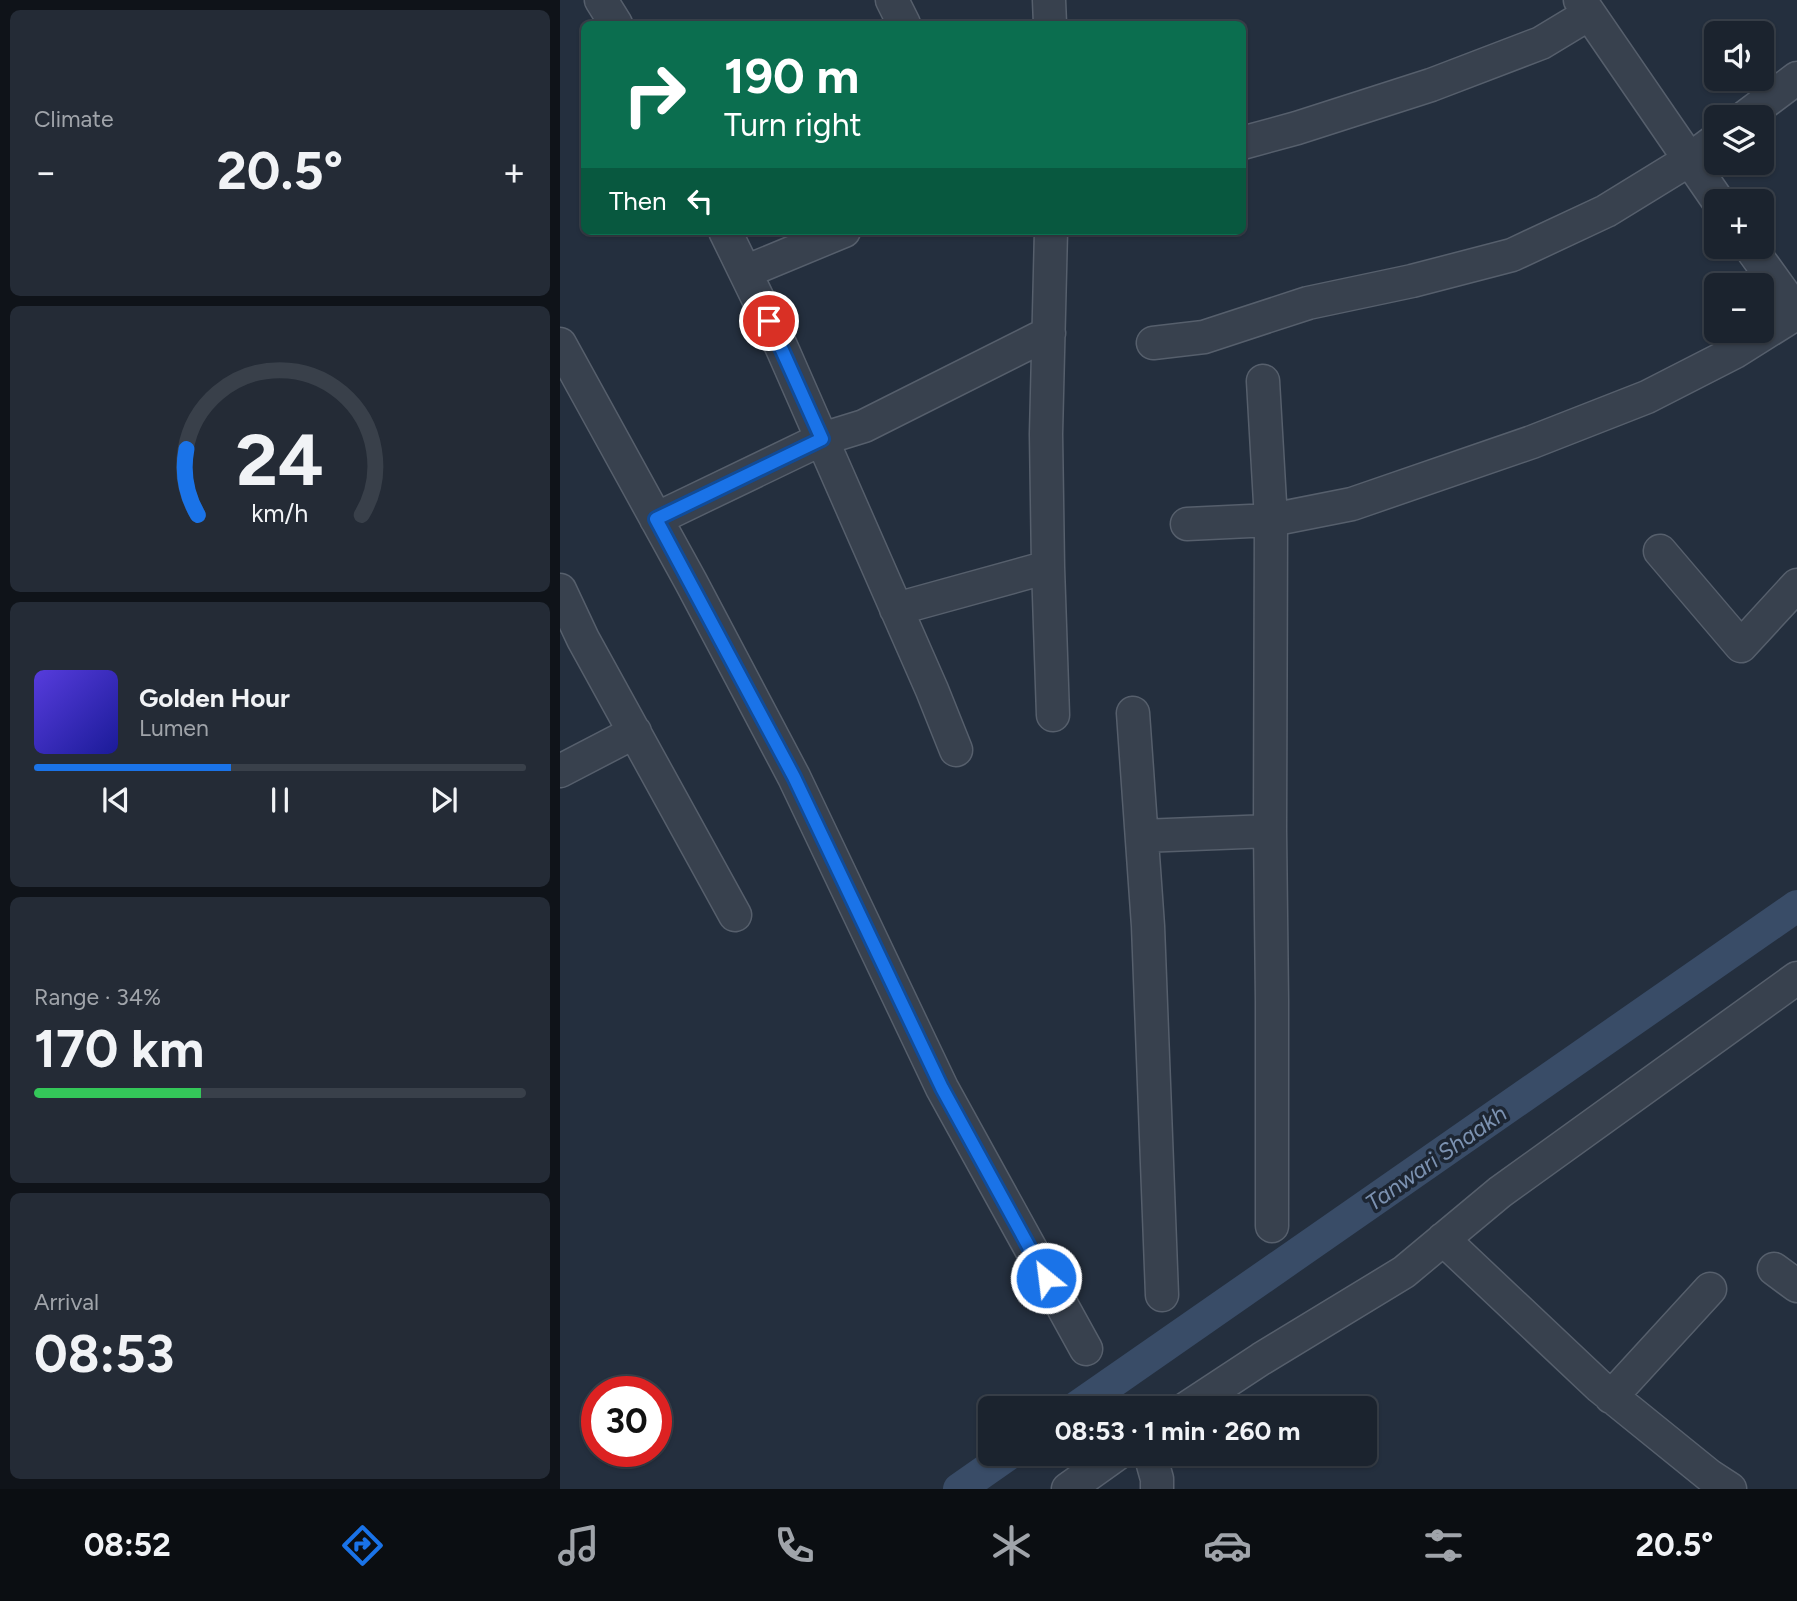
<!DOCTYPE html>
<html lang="en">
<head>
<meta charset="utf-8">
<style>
	:root { --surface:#1b232e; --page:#242b36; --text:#f1f3f6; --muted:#a0a4aa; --line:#39404a; --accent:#1a73e8 }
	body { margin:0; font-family:Figtree,sans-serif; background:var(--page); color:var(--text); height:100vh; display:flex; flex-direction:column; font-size:26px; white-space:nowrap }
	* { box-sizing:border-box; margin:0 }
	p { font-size:23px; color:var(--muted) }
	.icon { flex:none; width:38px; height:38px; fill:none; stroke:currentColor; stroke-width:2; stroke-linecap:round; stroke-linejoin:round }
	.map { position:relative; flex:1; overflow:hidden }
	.panel { display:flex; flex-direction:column; gap:10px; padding:10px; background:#0f1319; width:560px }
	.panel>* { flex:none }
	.hud { position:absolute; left:21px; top:21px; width:665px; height:214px; border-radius:10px; box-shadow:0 2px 5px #0004,0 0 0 2px var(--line); background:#0b6e4f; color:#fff; overflow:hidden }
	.controls { position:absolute; left:1144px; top:21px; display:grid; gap:14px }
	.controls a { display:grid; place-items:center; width:70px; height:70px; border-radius:10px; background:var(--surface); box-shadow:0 2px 5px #0004,0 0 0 2px var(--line); font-size:35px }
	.speed { position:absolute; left:21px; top:1376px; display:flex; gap:14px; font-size:35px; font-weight:700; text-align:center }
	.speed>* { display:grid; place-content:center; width:91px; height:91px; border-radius:50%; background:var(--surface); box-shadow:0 2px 5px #0004,0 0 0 2px var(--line); line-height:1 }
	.speed .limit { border:10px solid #d22; background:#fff; color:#111 }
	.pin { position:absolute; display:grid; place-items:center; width:60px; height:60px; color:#fff; margin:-30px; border:4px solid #fff; border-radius:50%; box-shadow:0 2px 7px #0007 }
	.me { position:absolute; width:77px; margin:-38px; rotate:331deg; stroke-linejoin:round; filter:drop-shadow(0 0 5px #0008) }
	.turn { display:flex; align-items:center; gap:24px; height:147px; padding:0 28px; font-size:32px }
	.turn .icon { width:91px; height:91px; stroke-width:2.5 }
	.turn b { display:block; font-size:49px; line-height:60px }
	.then { display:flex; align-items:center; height:66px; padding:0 28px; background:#0003; gap:14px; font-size:26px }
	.big { font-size:52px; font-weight:700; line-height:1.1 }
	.panel .card { flex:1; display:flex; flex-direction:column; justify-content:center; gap:10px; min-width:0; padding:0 24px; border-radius:10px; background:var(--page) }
	.panel .dial { align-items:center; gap:0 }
	.dial svg { height:182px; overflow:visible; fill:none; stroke:var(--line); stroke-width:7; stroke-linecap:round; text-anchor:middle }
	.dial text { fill:var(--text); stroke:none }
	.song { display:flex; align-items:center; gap:21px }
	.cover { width:84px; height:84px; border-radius:10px; background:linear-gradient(135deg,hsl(250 70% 55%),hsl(240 70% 35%)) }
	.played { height:7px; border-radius:4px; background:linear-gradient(90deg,var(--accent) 40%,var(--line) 40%) }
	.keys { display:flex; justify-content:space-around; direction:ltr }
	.heat { display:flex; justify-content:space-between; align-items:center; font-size:38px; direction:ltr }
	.charge { height:10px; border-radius:5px; background:linear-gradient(90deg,#34c759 34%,var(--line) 0) }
	.trip { position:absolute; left:418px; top:1396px; width:399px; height:70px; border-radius:10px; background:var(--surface); box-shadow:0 2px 5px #0004,0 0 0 2px var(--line); font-weight:700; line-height:70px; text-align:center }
	.dock { display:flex; height:112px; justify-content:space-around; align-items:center; background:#0b0e12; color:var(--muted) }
	.dock .icon { width:49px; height:49px }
	.dock .selected { color:var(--accent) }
	.dock b { font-size:32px; color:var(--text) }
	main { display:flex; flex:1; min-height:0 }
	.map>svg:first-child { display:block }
</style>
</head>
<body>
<main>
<section class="panel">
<div class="card"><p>Climate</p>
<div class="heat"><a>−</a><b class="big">20.5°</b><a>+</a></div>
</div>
<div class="card dial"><svg viewBox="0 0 100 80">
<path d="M14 69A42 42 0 1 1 86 69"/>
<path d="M14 69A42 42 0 0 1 9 40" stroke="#1a73e8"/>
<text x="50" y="56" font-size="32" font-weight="700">24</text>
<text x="50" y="72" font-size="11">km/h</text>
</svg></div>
<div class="card">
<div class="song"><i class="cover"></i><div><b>Golden Hour</b><p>Lumen</p></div></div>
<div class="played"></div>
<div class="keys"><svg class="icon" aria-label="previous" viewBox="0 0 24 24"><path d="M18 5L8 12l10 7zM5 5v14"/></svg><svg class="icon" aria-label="pause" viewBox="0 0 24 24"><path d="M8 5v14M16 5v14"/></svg><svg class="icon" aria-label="next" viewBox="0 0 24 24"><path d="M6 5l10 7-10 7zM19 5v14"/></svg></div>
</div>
<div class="card"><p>Range · 34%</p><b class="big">170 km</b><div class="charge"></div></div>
<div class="card"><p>Arrival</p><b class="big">08:53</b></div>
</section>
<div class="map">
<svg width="1237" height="1489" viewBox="0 0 1237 1489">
	<rect width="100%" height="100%" fill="#242f3e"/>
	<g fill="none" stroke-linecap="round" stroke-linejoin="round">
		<path stroke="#394c67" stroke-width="32" d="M514 1409 1237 906
			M399 1489 449 1454"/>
		<defs>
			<path id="minor" d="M41 0 56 24
				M332 0 344 24
				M489 0 490 24
				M1020 0 1158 201
				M1185 117 1237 78
				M682 143 737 128 871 85 981 43 1029 14
				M165 231 221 346 372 690 396 750
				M491 231 486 434 488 567 493 715
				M1190 247 1237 312
				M185 272 284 231
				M593 343 644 337 748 303 852 281 952 255 1046 211 1129 160 1157 139
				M0 344 131 582 234 777 382 1088 526 1349
				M703 381 711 520 710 831 712 1001V1226
				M96 519 262 439 304 426 489 333
				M627 524 711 520 792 504 972 442 1087 397 1175 352 1237 313
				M1100 551 1181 646 1237 585
				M0 590 23 639 175 915
				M336 609 488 567
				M573 713 588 926 602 1295
				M0 771 75 732
				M582 836 710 831
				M883 1239 1040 1387 1150 1476 1170 1489
				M1214 1269 1237 1286
				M1051 1397 1150 1289
				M625 1409 701 1359 844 1272 940 1192 1237 978
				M590 1454 597 1479V1489
				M508 1489 557 1454"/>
		</defs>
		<use href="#minor" stroke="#565f6c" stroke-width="35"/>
		<use href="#minor" stroke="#38414e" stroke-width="32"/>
	</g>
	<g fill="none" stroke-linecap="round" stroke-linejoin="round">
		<defs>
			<path id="route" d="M209 321 262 439 96 519 234 777 382 1088 486 1278"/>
		</defs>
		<use href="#route" stroke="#114b97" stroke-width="18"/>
		<use href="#route" stroke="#1a73e8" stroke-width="12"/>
	</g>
	<g text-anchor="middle" stroke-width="7" stroke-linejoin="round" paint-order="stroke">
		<g font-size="23" font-style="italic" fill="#7c92b1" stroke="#1d2633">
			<text transform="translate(876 1158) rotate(-35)" y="8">Tanwari Shaakh</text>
		</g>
	</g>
</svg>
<div class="controls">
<a><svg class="icon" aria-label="sound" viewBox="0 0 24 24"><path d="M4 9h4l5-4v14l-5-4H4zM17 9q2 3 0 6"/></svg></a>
<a><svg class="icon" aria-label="layers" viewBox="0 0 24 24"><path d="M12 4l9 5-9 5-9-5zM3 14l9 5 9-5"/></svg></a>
<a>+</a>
<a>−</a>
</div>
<div class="speed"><div class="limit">30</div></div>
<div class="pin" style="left:209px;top:321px;background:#d93025"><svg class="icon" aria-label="arrive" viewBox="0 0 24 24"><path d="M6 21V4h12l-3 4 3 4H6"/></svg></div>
<svg class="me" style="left:486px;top:1278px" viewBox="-20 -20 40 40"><circle r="17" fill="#1a73e8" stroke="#fff" stroke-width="3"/><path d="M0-11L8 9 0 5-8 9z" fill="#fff"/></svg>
<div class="trip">08:53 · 1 min · 260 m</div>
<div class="hud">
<div class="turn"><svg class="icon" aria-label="right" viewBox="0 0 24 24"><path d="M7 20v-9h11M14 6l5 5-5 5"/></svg><div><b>190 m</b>Turn right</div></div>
<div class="then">Then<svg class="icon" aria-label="left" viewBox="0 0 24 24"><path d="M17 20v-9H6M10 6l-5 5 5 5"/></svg></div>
</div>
</div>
</main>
<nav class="dock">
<b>08:52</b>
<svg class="icon selected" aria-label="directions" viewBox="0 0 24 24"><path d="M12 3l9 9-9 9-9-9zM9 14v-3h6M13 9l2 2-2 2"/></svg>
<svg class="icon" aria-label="music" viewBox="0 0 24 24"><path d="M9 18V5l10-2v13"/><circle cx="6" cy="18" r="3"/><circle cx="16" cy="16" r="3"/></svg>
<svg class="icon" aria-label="phone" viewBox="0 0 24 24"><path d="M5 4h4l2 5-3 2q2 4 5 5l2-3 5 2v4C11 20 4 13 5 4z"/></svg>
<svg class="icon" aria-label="climate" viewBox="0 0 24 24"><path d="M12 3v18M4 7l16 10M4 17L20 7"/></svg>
<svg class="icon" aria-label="car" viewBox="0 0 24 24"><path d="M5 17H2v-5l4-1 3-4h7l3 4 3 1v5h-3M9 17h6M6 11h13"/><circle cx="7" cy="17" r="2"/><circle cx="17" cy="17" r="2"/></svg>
<svg class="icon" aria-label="filters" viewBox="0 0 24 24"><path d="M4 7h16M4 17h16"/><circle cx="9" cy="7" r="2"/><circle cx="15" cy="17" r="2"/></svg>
<b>20.5°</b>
</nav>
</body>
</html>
